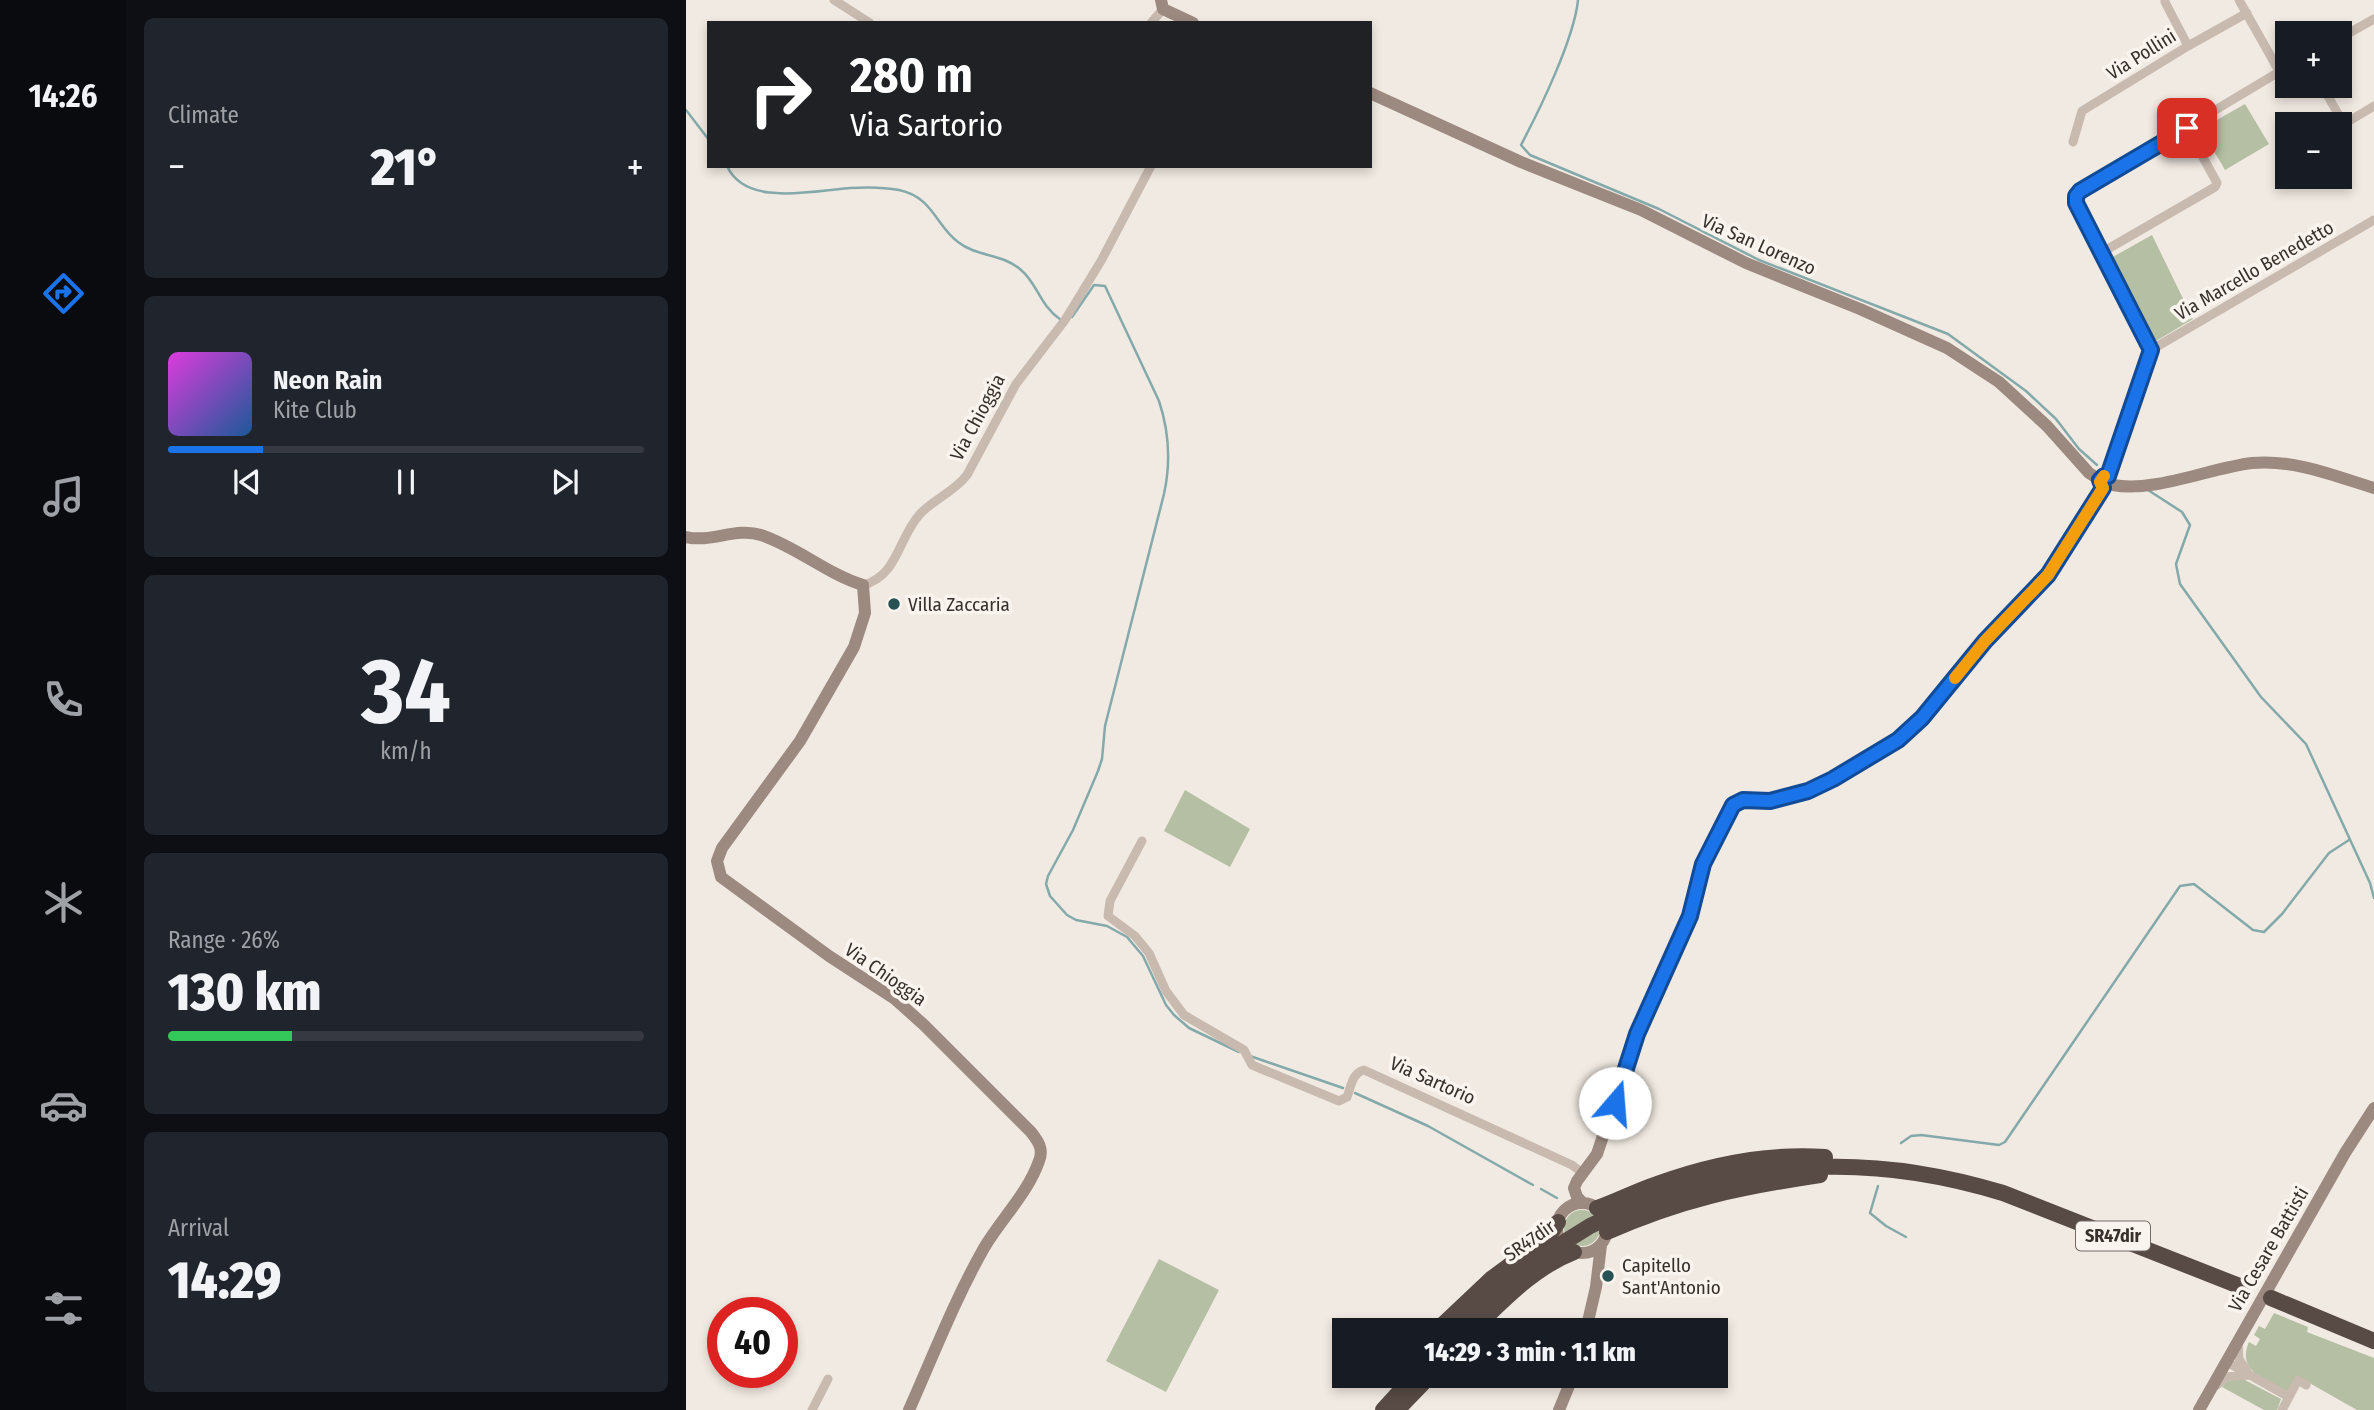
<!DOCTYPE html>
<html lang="en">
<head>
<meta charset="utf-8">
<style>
	:root { --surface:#171b24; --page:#20242c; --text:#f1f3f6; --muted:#9ea1a6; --line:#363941; --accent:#1a73e8 }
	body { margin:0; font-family:"Fira Sans Condensed",sans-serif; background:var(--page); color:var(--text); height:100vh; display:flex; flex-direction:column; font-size:26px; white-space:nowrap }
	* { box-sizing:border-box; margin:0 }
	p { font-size:23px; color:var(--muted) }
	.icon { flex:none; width:38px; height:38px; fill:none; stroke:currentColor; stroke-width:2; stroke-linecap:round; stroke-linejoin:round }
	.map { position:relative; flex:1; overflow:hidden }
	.sheet { display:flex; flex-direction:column; gap:18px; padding:18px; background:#0d0f14; width:560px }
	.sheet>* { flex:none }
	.banner { position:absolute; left:21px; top:21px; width:665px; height:147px; border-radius:0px; box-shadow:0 4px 10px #0003; background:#202124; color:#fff; overflow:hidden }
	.buttons { position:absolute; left:1589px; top:21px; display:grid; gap:14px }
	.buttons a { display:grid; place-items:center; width:77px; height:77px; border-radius:0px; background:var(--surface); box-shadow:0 4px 10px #0003; font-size:35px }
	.speed { position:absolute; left:21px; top:1297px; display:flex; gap:14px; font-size:35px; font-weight:700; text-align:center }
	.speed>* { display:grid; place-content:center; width:91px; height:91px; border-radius:50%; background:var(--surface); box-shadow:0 4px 10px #0003; line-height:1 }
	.speed .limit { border:10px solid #d22; background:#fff; color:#111 }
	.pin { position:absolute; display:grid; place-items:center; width:60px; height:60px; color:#fff; margin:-30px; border-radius:14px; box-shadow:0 4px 10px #0006 }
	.me { position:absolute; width:77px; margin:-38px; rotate:18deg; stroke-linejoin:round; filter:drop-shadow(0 0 5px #0008) }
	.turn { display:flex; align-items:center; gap:24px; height:147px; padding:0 28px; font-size:32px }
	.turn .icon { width:91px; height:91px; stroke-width:2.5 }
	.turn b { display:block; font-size:49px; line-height:60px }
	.big { font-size:52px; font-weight:800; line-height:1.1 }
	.sheet .tile { flex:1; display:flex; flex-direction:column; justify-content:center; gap:10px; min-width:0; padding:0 24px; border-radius:10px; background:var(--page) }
	.sheet .dial { align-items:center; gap:0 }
	.dial b { font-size:91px; line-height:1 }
	.song { display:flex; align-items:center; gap:21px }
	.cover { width:84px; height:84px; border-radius:10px; background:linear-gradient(135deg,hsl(300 70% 55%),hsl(210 70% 35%)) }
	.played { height:7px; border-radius:4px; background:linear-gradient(90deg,var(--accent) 20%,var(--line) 20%) }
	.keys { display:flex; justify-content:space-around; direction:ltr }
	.heat { display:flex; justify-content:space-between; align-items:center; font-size:38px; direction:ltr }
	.charge { height:10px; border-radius:5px; background:linear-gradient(90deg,#34c759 26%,var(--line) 0) }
	.trip { position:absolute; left:646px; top:1318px; width:396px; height:70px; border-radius:0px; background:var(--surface); box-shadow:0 4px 10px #0003; font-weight:800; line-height:70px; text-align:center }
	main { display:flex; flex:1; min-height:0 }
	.tab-bar { display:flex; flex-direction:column; width:126px; justify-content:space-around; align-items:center; background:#090b0e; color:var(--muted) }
	.tab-bar .icon { width:49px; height:49px }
	.tab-bar .current { color:var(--accent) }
	.tab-bar b { font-size:32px; color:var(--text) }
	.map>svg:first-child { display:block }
</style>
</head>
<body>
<main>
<nav class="tab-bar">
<b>14:26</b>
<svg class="icon current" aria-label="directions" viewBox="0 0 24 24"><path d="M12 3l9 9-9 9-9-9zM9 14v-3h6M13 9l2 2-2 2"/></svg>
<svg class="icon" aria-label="music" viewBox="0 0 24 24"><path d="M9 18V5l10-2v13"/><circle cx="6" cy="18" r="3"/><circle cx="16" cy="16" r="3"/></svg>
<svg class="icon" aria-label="phone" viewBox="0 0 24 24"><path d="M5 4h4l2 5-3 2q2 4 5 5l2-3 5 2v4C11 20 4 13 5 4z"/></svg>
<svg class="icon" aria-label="climate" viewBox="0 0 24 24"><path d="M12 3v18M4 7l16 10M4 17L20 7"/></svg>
<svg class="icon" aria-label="car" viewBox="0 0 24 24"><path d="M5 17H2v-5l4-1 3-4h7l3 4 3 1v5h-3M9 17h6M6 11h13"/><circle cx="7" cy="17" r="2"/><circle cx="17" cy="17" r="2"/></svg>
<svg class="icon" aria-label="filters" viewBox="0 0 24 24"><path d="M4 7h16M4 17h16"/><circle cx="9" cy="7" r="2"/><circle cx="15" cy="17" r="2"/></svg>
</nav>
<section class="sheet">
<div class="tile"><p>Climate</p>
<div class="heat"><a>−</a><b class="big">21°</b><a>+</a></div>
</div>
<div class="tile">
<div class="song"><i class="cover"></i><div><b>Neon Rain</b><p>Kite Club</p></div></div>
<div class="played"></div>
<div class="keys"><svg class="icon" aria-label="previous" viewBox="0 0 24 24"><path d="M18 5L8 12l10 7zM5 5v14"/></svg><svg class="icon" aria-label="pause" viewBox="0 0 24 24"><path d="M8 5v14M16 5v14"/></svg><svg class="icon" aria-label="next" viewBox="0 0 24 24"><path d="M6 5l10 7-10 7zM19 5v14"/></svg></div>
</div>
<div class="tile dial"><b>34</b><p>km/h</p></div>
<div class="tile"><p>Range · 26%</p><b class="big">130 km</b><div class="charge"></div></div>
<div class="tile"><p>Arrival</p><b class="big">14:29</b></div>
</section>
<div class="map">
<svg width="1688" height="1410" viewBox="0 0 1688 1410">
	<rect width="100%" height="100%" fill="#f1eae2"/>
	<path fill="#b5bfa3" d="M1559 104 1583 144 1539 170 1515 129Z
		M1466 235 1507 319 1470 341 1425 258Z
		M499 790 564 829 544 867 478 831Z
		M878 1228a18 18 0 1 1 36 0a18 18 0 1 1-36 0Z
		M473 1259 533 1290 480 1392 420 1361Z
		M1588 1313 1622 1327 1621 1332 1688 1358V1410H1671L1611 1376 1601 1392C1580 1379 1550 1372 1563 1342L1570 1346 1574 1339 1568 1335 1573 1326 1579 1329Z
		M1557 1379 1595 1399 1591 1410H1578L1536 1387 1541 1381Z"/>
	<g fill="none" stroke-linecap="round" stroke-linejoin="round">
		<path stroke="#84a9ab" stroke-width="2.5" d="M892 0C888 39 854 109 835 145L844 155 973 209 1073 260 1262 334 1340 391 1370 419 1393 449 1411 465
			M0 110 23 140
			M41 166C60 208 129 190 165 188 181 187 197 187 213 190 247 197 250 226 272 242 291 257 318 254 335 270 352 284 353 305 375 320
			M386 317 408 285 419 286 473 401C483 431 485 462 478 494L419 726 416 759 412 771 387 830 362 876 360 884 364 896 381 915 390 920 421 926 441 937 457 956 480 1005 488 1015 503 1028 553 1052
			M1462 490 1496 512 1504 525 1490 564 1494 584 1575 697 1620 744 1684 883 1688 898
			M564 1056 657 1088
			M669 1093 742 1126 847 1185
			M1215 1143 1225 1136 1235 1135 1313 1145 1319 1142 1494 886 1508 884 1567 930 1578 932 1596 914 1643 853 1663 840
			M1192 1186 1184 1213 1200 1226 1220 1237
			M855 1189 871 1198"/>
		<path stroke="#c8baaf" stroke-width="9" d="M148 0 184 23
			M1479 0V2L1502 46
			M1553 0 1593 71
			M465 23 477 9
			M1654 38 1688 19
			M1636 86 1658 124 1688 106
			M1387 142 1396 111 1502 46 1561 13
			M1415 253 1529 187 1531 183 1501 128
			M1465 350 1688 220
			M1422 476 1465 350 1390 203V196L1394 191 1601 67
			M177 585C212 576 212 538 234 514 248 499 268 492 281 475L330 384 379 320 415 261 465 166
			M456 841 424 901 422 916 449 936 463 953 480 991 498 1015 558 1050 566 1065 653 1101 661 1097C665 1087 666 1073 678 1070L886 1165 895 1172
			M1552 1342 1553 1359 1561 1371
			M1541 1362 1603 1397 1596 1410
			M1531 1385 1539 1377 1563 1375
			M1603 1397 1612 1380 1620 1385
			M126 1410 142 1379"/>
		<path stroke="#9c8a80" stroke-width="12" d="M475 0 477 9 507 23
			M684 93 835 162 955 210 1060 263 1174 309 1261 348 1313 382 1361 426 1403 473 1414 480
			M1427 485C1467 493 1524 468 1566 463 1608 459 1649 476 1688 488
			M0 537C25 543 50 527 75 535 111 547 141 574 177 585L179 613 168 647 114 741 36 848 31 861 35 877 143 956 209 999 238 1025 345 1132C352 1141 358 1149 353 1161 342 1193 315 1219 298 1248 269 1299 247 1356 223 1410
			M897 1203 891 1197 888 1188 891 1181 911 1154 951 1034 1005 916 1017 864 1047 805 1057 800 1084 801 1098 799 1122 791 1147 779 1212 739 1235 718 1299 641 1362 575 1417 488
			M871 1228a25 25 0 1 1 50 0a25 25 0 1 1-50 0Z
			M900 1330 910 1287 915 1245
			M873 1410 887 1376
			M1513 1410 1659 1153 1688 1108"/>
		<path stroke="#584a44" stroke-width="16" d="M953 1203C1078 1159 1190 1154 1317 1193L1556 1287
			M911 1208C931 1201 950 1191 971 1184 1026 1164 1081 1153 1139 1157
			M921 1232C995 1199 1054 1187 1134 1175
			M1585 1298 1688 1341
			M751 1330 805 1279 862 1237 872 1222
			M769 1330 805 1294 848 1261
			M787 1330C816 1301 849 1267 888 1252
			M697 1410 728 1376
			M711 1410 744 1376"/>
		<path stroke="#584a44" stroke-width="16" d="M848 1261 904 1226 953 1203"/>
	</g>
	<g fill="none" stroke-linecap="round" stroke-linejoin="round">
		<defs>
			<path id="route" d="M929 1103 951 1034 1004 916 1017 864 1047 805 1057 800 1084 801 1122 791 1147 779 1212 740 1236 718 1299 641 1362 575 1417 488 1414 480 1418 476H1422L1465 350 1390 203V196L1394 191 1501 128"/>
		</defs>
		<use href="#route" stroke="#114b97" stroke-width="18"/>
		<use href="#route" stroke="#1a73e8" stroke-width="12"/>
		<path stroke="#f59e0b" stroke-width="12" d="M1269 678 1299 641 1362 575 1417 488 1414 482 1418 476"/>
	</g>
	<g fill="#265155" stroke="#f9f4ee" stroke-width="2.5">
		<circle cx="208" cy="604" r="7"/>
		<circle cx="922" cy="1276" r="7"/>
	</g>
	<g text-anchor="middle" stroke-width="7" stroke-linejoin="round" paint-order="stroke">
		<rect fill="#f9f4ee" stroke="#726b66" stroke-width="2" x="1390" y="1221.5" width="74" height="29" rx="5"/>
		<g font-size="18" font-weight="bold" fill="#38302c">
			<text x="1427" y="1242">SR47dir</text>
		</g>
		<g font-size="19" fill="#38302c" stroke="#f9f4ee">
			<text transform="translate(1455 54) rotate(-32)" y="7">Via Pollini</text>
			<text transform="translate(1073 244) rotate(24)" y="7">Via San Lorenzo</text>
			<text transform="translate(1568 270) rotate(-30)" y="7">Via Marcello Benedetto</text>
			<text transform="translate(291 417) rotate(-62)" y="7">Via Chioggia</text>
			<text transform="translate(200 974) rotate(35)" y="7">Via Chioggia</text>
			<text transform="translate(747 1080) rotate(24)" y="7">Via Sartorio</text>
			<text transform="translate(843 1240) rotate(-35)" y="7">SR47dir</text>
			<text transform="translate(1582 1249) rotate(-60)" y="7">Via Cesare Battisti</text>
		</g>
		<g font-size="19" fill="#38302c" stroke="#f9f4ee" text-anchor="start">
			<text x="222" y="611">Villa Zaccaria</text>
			<text x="936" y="1272">Capitello<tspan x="936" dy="22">Sant'Antonio</tspan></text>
		</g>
	</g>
</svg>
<div class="buttons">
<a>+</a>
<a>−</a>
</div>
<div class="speed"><div class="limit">40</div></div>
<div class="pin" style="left:1501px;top:128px;background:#d93025"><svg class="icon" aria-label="arrive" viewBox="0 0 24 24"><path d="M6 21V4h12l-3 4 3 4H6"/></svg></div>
<svg class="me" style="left:929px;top:1103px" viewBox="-20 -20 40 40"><circle r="19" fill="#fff"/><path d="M0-13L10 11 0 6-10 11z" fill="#1a73e8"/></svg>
<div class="trip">14:29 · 3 min · 1.1 km</div>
<div class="banner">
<div class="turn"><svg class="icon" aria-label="right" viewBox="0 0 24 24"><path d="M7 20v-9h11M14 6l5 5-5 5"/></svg><div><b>280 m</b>Via Sartorio</div></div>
</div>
</div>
</main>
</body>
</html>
